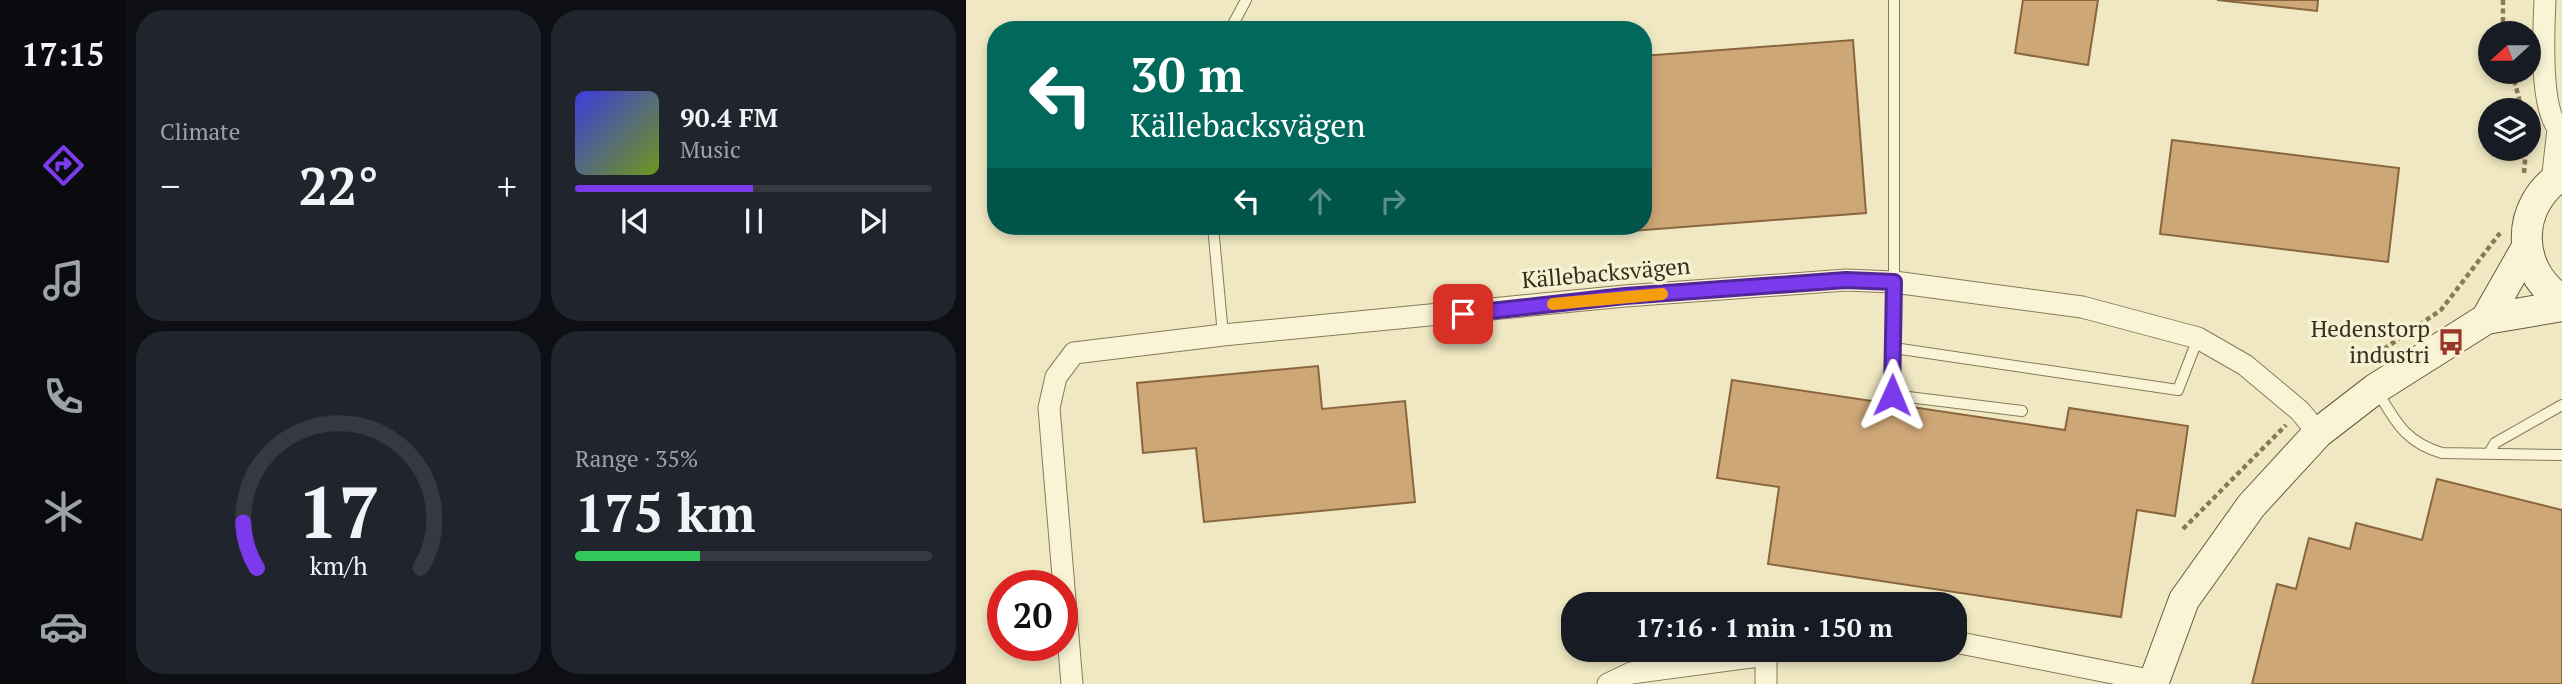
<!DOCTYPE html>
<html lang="en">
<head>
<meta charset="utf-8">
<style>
	:root { --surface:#171b24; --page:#20242c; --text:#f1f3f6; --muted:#9ea1a6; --line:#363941; --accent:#7c3aed }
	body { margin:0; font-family:"PT Serif",serif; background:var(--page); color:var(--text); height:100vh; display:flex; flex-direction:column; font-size:26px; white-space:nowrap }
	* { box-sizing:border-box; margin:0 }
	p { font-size:23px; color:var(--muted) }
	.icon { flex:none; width:38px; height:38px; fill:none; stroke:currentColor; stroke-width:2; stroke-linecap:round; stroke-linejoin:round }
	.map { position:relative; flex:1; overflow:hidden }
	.details { display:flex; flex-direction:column; gap:10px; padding:10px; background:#0d0f14; width:840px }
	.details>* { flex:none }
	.banner { position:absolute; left:21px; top:21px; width:665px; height:214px; border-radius:28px; box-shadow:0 4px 10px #0003; background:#00695c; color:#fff; overflow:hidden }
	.needle { width:46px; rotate:249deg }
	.buttons { position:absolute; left:1512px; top:21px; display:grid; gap:14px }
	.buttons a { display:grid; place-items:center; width:63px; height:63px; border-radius:50%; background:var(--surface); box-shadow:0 4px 10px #0003; font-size:35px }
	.speed { position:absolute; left:21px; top:570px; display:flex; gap:14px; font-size:35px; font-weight:700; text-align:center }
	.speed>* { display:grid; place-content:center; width:91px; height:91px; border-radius:50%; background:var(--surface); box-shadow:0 4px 10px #0003; line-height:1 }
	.speed .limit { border:10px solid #d22; background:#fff; color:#111 }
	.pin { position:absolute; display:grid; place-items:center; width:60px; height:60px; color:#fff; margin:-30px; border-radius:14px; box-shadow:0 4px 10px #0006 }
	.me { position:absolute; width:77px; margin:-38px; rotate:1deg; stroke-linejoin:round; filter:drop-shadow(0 0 5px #0008) }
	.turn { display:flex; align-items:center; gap:24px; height:147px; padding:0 28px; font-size:32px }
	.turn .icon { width:91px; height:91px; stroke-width:2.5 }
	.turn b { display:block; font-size:49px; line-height:60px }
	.lanes { display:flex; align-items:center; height:66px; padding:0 28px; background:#0003; justify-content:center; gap:35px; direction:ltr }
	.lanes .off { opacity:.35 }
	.big { font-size:52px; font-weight:600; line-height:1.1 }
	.details .card { flex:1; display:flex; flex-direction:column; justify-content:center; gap:10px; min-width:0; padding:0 24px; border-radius:28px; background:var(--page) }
	.details .dial { align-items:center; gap:0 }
	.dial svg { height:182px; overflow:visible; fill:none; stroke:var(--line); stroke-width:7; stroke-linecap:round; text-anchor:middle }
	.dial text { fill:var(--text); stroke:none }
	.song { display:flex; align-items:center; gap:21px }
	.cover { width:84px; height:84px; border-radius:10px; background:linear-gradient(135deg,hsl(240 70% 55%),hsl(80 70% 35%)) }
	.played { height:7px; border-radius:4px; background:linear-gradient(90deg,var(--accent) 50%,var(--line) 50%) }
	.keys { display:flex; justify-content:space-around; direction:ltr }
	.heat { display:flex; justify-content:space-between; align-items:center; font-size:38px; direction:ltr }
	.charge { height:10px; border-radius:5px; background:linear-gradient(90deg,#34c759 35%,var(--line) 0) }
	.details .tiles { flex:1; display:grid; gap:10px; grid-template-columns:repeat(2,1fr) }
	.trip { position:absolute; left:595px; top:592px; width:406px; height:70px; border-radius:28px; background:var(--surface); box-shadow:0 4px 10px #0003; font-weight:600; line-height:70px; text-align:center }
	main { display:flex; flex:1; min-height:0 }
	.tabs { display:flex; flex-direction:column; width:126px; justify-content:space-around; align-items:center; background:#090b0e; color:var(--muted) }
	.tabs .icon { width:49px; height:49px }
	.tabs .active { color:var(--accent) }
	.tabs b { font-size:32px; color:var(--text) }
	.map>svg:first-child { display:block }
</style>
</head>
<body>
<main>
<nav class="tabs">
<b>17:15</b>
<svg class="icon active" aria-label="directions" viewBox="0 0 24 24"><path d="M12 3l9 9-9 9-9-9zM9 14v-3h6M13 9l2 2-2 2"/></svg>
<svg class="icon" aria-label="music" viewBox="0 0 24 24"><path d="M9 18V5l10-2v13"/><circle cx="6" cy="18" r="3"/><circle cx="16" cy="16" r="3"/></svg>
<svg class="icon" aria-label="phone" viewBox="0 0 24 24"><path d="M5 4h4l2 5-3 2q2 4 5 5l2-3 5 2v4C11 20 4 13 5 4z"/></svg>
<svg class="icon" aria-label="climate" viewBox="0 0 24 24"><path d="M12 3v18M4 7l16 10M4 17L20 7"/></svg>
<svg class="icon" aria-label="car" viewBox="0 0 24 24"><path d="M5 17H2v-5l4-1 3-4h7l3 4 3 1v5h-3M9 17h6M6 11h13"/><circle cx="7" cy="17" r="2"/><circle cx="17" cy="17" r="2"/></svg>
</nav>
<section class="details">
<div class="tiles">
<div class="card"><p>Climate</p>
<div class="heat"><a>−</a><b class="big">22°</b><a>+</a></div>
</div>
<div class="card">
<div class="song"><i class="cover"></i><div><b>90.4 FM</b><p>Music</p></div></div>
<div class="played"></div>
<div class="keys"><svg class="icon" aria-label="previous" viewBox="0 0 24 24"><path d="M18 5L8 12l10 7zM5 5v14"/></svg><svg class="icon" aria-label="pause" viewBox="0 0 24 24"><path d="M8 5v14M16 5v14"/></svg><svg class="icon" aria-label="next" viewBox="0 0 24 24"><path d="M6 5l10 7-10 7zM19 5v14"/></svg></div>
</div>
<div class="card dial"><svg viewBox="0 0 100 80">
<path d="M14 69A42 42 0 1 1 86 69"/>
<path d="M14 69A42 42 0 0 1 8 49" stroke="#7c3aed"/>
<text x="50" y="56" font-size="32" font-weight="700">17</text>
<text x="50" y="72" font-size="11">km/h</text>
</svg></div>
<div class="card"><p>Range · 35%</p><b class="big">175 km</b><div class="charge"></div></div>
</div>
</section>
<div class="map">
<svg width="1596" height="684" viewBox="0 0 1596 684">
	<rect width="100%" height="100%" fill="#efe8c2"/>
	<path fill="#cea777" stroke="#89663e" stroke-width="2" d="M1057 0H1132L1122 65 1049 53Z
		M1251 0H1352L1351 11Z
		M887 40 900 213 666 231 665 226H677V56Z
		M1206 140 1433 168 1422 262 1194 234Z
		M356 226H401L356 229Z
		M352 366 356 409 439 401 449 502 238 522 230 448 177 453 171 383Z
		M766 380 1099 430 1103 408 1222 426 1209 516 1171 510 1155 617 802 564 813 487 751 478Z
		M1471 479 1596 510V684H1286L1311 584 1330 589 1343 538 1384 549 1390 523 1456 540Z"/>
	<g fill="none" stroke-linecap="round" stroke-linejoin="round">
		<defs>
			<path id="lane" d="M928 0V348L1212 390 1232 338
				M264 30 280 0
				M247 226 257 335
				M928 348 926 395 1056 411
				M1411 391C1430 422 1439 442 1476 453L1596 455
				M1523 453 1529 443 1596 405"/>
			<path id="street" d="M1579 0C1578 28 1572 114 1596 132
				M1586 182 1592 129
				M989 642 1188 681
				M800 655V684
				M106 684 83 408 90 377 108 353 257 335 659 296 880 280 928 282 1116 307 1232 338 1279 365 1334 411 1352 433
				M642 684 665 673 800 655 811 649"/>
			<path id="secondary" d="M1596 175C1549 205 1549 270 1596 300
				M1520 319 1561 247
				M1187 684 1218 600 1285 506 1352 433 1409 389 1520 319 1596 306"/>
		</defs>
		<use href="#lane" stroke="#8a7959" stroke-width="12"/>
		<use href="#street" stroke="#8a7959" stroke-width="23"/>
		<use href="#secondary" stroke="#6b5a3c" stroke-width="32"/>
		<path stroke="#8a7959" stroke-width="4.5" stroke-dasharray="5 3.5" stroke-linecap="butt" d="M1537 0V33
			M1546 72 1556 110
			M1558 173 1560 149
			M1418 349 1475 310 1534 233
			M1217 529 1320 425"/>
		<use href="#lane" stroke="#faf4d6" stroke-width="10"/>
		<use href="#street" stroke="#faf4d6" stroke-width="21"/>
		<use href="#secondary" stroke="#faf4d6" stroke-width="30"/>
	</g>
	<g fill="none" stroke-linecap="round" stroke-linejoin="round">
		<defs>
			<path id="route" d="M497 314 659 296 880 280 928 282 926 395"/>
		</defs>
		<use href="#route" stroke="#51269a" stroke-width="18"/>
		<use href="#route" stroke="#7c3aed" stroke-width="12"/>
		<path stroke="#f59e0b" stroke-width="12" d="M587 304 696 294"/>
	</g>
	<defs>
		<symbol id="bus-bare" viewBox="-9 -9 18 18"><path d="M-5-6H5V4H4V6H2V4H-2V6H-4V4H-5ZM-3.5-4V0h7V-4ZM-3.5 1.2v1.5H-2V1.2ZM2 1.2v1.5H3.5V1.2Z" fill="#9a3627" stroke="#f6f1d2" stroke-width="2.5" paint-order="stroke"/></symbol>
	</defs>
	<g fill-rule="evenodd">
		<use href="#bus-bare" x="1466" y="323" width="38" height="38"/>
	</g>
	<g text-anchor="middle" stroke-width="7" stroke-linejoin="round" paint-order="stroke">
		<g font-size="23" fill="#392e1d" stroke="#f6f1d2">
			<text transform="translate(640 273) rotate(-5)" y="8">Källebacksvägen</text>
		</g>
		<g font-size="23" fill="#392e1d" stroke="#f6f1d2" text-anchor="end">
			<text x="1464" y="337">Hedenstorp<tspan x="1464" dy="26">industri</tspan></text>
		</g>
	</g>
</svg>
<div class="buttons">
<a><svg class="needle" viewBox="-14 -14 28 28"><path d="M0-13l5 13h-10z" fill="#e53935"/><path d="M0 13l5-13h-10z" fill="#9ea1a6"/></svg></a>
<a><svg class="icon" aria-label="layers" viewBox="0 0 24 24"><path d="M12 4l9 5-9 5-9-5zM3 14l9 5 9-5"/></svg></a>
</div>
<div class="speed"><div class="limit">20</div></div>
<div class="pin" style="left:497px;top:314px;background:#d93025"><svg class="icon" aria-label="arrive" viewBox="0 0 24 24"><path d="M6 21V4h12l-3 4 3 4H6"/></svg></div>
<svg class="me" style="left:926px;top:395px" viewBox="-20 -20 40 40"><path d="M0-17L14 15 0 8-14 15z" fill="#7c3aed" stroke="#fff" stroke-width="4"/></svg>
<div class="trip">17:16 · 1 min · 150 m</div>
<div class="banner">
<div class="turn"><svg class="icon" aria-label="left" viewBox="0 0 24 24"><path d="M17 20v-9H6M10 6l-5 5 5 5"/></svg><div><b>30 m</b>Källebacksvägen</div></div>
<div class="lanes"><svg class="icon" aria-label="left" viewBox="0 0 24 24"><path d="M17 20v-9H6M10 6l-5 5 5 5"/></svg><svg class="icon off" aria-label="ahead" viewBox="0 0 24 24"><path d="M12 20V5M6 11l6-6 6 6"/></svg><svg class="icon off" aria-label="right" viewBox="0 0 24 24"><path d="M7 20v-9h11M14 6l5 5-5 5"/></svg></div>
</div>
</div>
</main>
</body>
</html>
